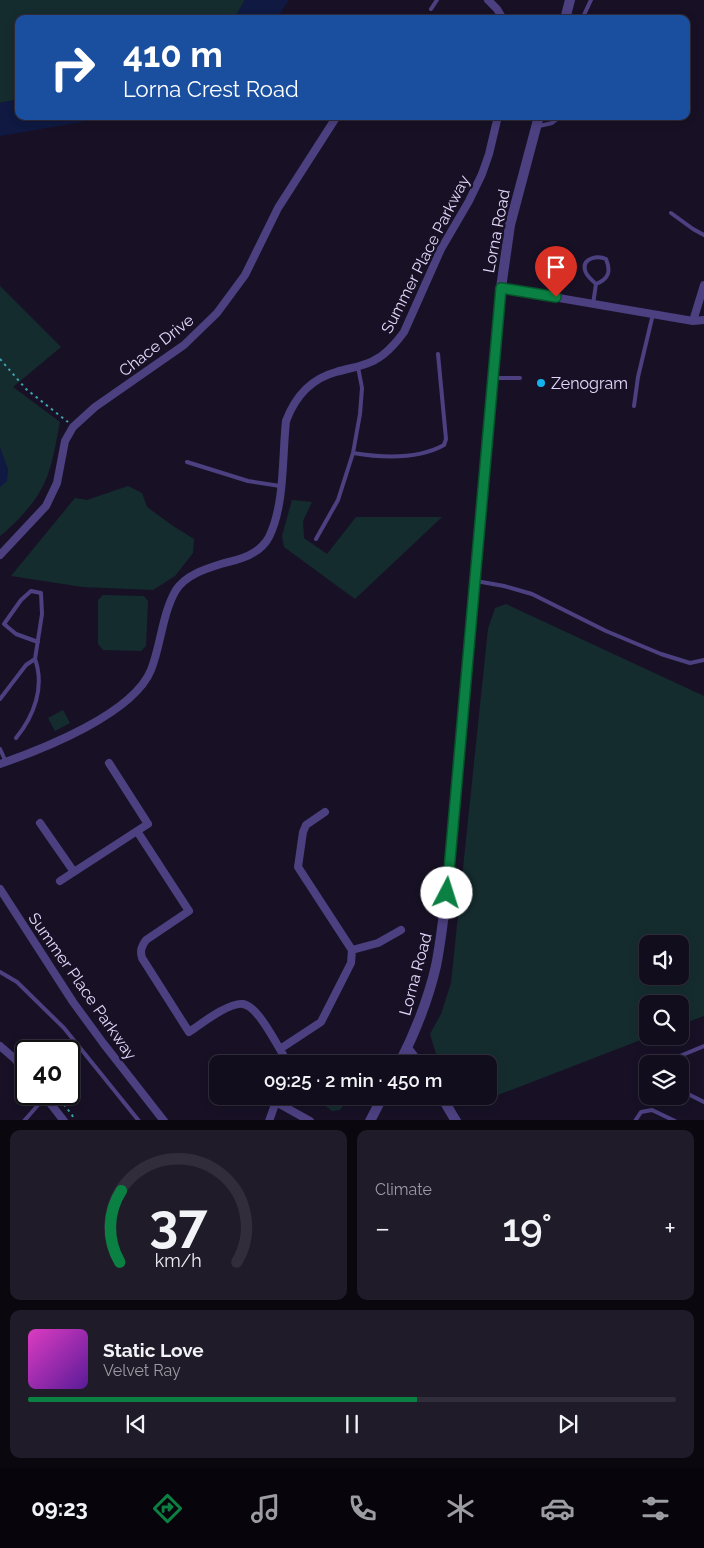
<!DOCTYPE html>
<html lang="en">
<head>
<meta charset="utf-8">
<style>
	:root { --surface:#120d1c; --page:#1f1b29; --text:#f1f3f6; --muted:#9c9ca3; --line:#312d3b; --accent:#0b8043 }
	body { margin:0; font-family:Raleway,sans-serif; background:var(--page); color:var(--text); height:100vh; display:flex; flex-direction:column; font-size:19px; white-space:nowrap }
	* { box-sizing:border-box; margin:0 }
	p { font-size:16px; color:var(--muted) }
	.icon { flex:none; width:28px; height:28px; fill:none; stroke:currentColor; stroke-width:2; stroke-linecap:round; stroke-linejoin:round }
	.map { position:relative; height:1120px; overflow:hidden }
	.panel { display:flex; flex-direction:column; gap:10px; padding:10px; background:#0a070f; flex:1 }
	.panel>* { flex:none }
	.top-card { position:absolute; left:15px; top:15px; width:675px; height:105px; border-radius:10px; box-shadow:0 2px 8px #0003,0 0 0 1px var(--line); background:#1a4fa0; color:#fff; overflow:hidden }
	.buttons { position:absolute; left:639px; top:935px; display:grid; gap:10px }
	.buttons a { display:grid; place-items:center; width:50px; height:50px; border-radius:10px; background:var(--surface); box-shadow:0 2px 8px #0003,0 0 0 1px var(--line); font-size:25px }
	.speed { position:absolute; left:15px; top:1040px; display:flex; gap:10px; font-size:25px; font-weight:700; text-align:center }
	.speed>* { display:grid; place-content:center; width:65px; height:65px; border-radius:50%; background:var(--surface); box-shadow:0 2px 8px #0003,0 0 0 1px var(--line); line-height:1 }
	.speed .limit { border:2px solid #111; border-radius:8px; background:#fff; color:#111 }
	.pin { position:absolute; display:grid; place-items:center; width:42px; height:42px; color:#fff; margin:-51px -21px; border-radius:50% 50% 50% 0; rotate:-45deg; box-shadow:0 0 5px #0007 }
	.pin .icon { rotate:45deg }
	.me { position:absolute; width:55px; margin:-28px; rotate:5deg; stroke-linejoin:round; filter:drop-shadow(0 0 4px #0008) }
	.turn { display:flex; align-items:center; gap:18px; height:105px; padding:0 25px; font-size:22px }
	.turn .icon { width:65px; height:65px; stroke-width:2.5 }
	.turn b { display:block; font-size:35px; line-height:42px }
	.big { font-size:38px; font-weight:600; line-height:1.1 }
	.panel .tile { flex:1; display:flex; flex-direction:column; justify-content:center; gap:8px; min-width:0; padding:0 18px; border-radius:10px; background:var(--page) }
	.panel .dial { align-items:center; gap:0 }
	.dial svg { height:130px; overflow:visible; fill:none; stroke:var(--line); stroke-width:7; stroke-linecap:round; text-anchor:middle }
	.dial text { fill:var(--text); stroke:none }
	.song { display:flex; align-items:center; gap:15px }
	.cover { width:60px; height:60px; border-radius:8px; background:linear-gradient(135deg,hsl(310 70% 55%),hsl(270 70% 35%)) }
	.played { height:5px; border-radius:2px; background:linear-gradient(90deg,var(--accent) 60%,var(--line) 60%) }
	.keys { display:flex; justify-content:space-around; direction:ltr }
	.heat { display:flex; justify-content:space-between; align-items:center; font-size:28px; direction:ltr }
	.panel .tiles { flex:1; display:grid; gap:10px; grid-template-columns:1fr 1fr }
	.tile:last-child { grid-column:span 2 }
	.trip { position:absolute; left:209px; top:1055px; width:288px; height:50px; border-radius:10px; background:var(--surface); box-shadow:0 2px 8px #0003,0 0 0 1px var(--line); font-weight:600; line-height:50px; text-align:center }
	.menu { display:flex; height:80px; justify-content:space-around; align-items:center; background:#07050b; color:var(--muted) }
	.menu .icon { width:35px; height:35px }
	.menu .selected { color:var(--accent) }
	.menu b { font-size:22px; color:var(--text) }
	.map>svg:first-child { display:block }
</style>
</head>
<body>
<div class="map">
<svg width="704" height="1121" viewBox="0 0 704 1121">
	<rect width="100%" height="100%" fill="#181126"/>
	<path fill="#152c2f" fill-rule="evenodd" d="M0 0H245L234 19H19V99L0 103Z
		M0 286 61 347 13 387 60 422C55 446 52 473 39 493 31 507 12 527 0 536Z
		M128 486 142 493 147 507 173 526 194 539 193 553 175 576 153 590 83 587 11 576 75 498 87 500Z
		M292 500 312 502 303 521 304 538 327 554 356 517H442L355 599 284 547 282 536Z
		M103 595 144 596 148 601 146 646 141 651 103 650 98 644V600Z
		M506 604 704 696V1016L680 1025V1004H648V1036H651L485 1100 471 1096H488V1064H439L430 1034 441 1014 451 983 488 629 495 608ZM648 944H680V976H648Z
		M63 710 70 723 55 731 48 718Z
		M322 1096H350L340 1110 332 1111 319 1101Z"/>
	<path fill="#0f1941" d="M245 0H289L276 19H234Z
		M19 99V116H117L0 136V103Z
		M0 447 8 469 7 481 0 487Z"/>
	<g fill="none" stroke-linecap="round" stroke-linejoin="round">
		<path stroke="#3aa3af" stroke-width="2" stroke-dasharray="2.5 4" stroke-linecap="butt" d="M0 359 26 389 68 422
			M22 1081 26 1087
			M56 1094 72 1115 75 1121"/>
		<path stroke="#4d4081" stroke-width="4" d="M431 9 437 0
			M582 19 591 0
			M539 126 552 123 561 116
			M671 213 693 229 704 235
			M593 304 596 284C592 280 586 276 585 270 582 258 598 255 606 259 611 271 609 279 596 284
			M358 367 362 388 360 414 353 453C383 458 417 460 444 445L446 439 438 354
			M494 378H520
			M634 406 638 377 653 314
			M187 462 248 481 280 486
			M316 539 338 500 353 453
			M476 581 504 586 532 594 606 631 661 654 690 663 704 660
			M35 659 42 614 41 593 31 591 21 600 4 624 16 634 38 642
			M0 699 26 665 35 659C45 687 34 716 16 738
			M0 749 6 762
			M0 972 17 982 64 1028 139 1121
			M672 1064 675 1058 704 1046
			M680 1090 704 1102
			M24 1121 45 1097
			M635 1121 641 1112 652 1110 675 1121"/>
		<path stroke="#4d4081" stroke-width="8" d="M488 0 497 9 503 19
			M501 288 693 321 704 320
			M693 321 704 285
			M0 555 46 506 57 483 65 441 73 427 95 407 184 345 217 313 245 275 278 208 337 116
			M109 763 148 824 137 831
			M0 764C43 749 133 714 151 670 161 645 162 614 176 590 186 575 205 569 221 564 232 561 244 559 253 553 259 550 266 543 269 537 285 504 282 458 286 421 295 397 310 379 336 372 349 368 361 367 373 361 386 355 396 343 404 332L441 249 469 201 482 174 489 154 498 116
			M325 812 306 825 303 832 298 867 352 950
			M40 823 74 872
			M60 881 137 831 189 911 146 940C141 947 140 951 142 958L189 1032C201 1024 229 1002 243 1004 258 1006 277 1045 285 1058L286 1064
			M0 889 73 1002 103 1043 164 1121
			M0 1046 15 1059 26 1073
			M280 1049 321 1022 351 963 352 950 378 943 401 930
			M43 1094 64 1121
			M276 1102 310 1121
			M269 1121 278 1096"/>
		<path stroke="#4d4081" stroke-width="10" d="M565 19 570 0
			M407 1048 419 1064
			M399 1064C415 1033 428 1000 436 966 441 942 443 917 447 893L501 288 510 225 539 116
			M441 1096 456 1121
			M370 1121 383 1096"/>
	</g>
	<g fill="none" stroke-linecap="round" stroke-linejoin="round">
		<defs>
			<path id="route" d="M447 893 501 288 556 297"/>
		</defs>
		<use href="#route" stroke="#07532c" stroke-width="12"/>
		<use href="#route" stroke="#0b8043" stroke-width="9"/>
	</g>
	<circle fill="#15b3ec" stroke="#181126" stroke-width="2" cx="541" cy="383" r="5"/>
	<g text-anchor="middle" stroke-width="5" stroke-linejoin="round" paint-order="stroke">
		<g font-size="16" fill="#e3d9fc" stroke="#181126">
			<text transform="translate(496 231) rotate(-79)" y="6">Lorna Road</text>
			<text transform="translate(425 254) rotate(-63)" y="6">Summer Place Parkway</text>
			<text transform="translate(156 345) rotate(-38)" y="6">Chace Drive</text>
			<text transform="translate(415 974) rotate(-75)" y="6">Lorna Road</text>
			<text transform="translate(83 986) rotate(55)" y="6">Summer Place Parkway</text>
		</g>
		<g font-size="16" fill="#e3d9fc" stroke="#181126" text-anchor="start">
			<text x="551" y="389">Zenogram</text>
		</g>
	</g>
</svg>
<div class="buttons">
<a><svg class="icon" aria-label="sound" viewBox="0 0 24 24"><path d="M4 9h4l5-4v14l-5-4H4zM17 9q2 3 0 6"/></svg></a>
<a><svg class="icon" aria-label="search" viewBox="0 0 24 24"><circle cx="10" cy="10" r="6"/><path d="M15 15l6 6"/></svg></a>
<a><svg class="icon" aria-label="layers" viewBox="0 0 24 24"><path d="M12 4l9 5-9 5-9-5zM3 14l9 5 9-5"/></svg></a>
</div>
<div class="speed"><div class="limit">40</div></div>
<div class="pin" style="left:556px;top:297px;background:#d93025"><svg class="icon" aria-label="arrive" viewBox="0 0 24 24"><path d="M6 21V4h12l-3 4 3 4H6"/></svg></div>
<svg class="me" style="left:447px;top:893px" viewBox="-20 -20 40 40"><circle r="19" fill="#fff"/><path d="M0-13L10 11 0 6-10 11z" fill="#0b8043"/></svg>
<div class="trip">09:25 · 2 min · 450 m</div>
<div class="top-card">
<div class="turn"><svg class="icon" aria-label="right" viewBox="0 0 24 24"><path d="M7 20v-9h11M14 6l5 5-5 5"/></svg><div><b>410 m</b>Lorna Crest Road</div></div>
</div>
</div>
<section class="panel">
<div class="tiles">
<div class="tile dial"><svg viewBox="0 0 100 80">
<path d="M14 69A42 42 0 1 1 86 69"/>
<path d="M14 69A42 42 0 0 1 15 25" stroke="#0b8043"/>
<text x="50" y="56" font-size="32" font-weight="700">37</text>
<text x="50" y="72" font-size="11">km/h</text>
</svg></div>
<div class="tile"><p>Climate</p>
<div class="heat"><a>−</a><b class="big">19°</b><a>+</a></div>
</div>
<div class="tile">
<div class="song"><i class="cover"></i><div><b>Static Love</b><p>Velvet Ray</p></div></div>
<div class="played"></div>
<div class="keys"><svg class="icon" aria-label="previous" viewBox="0 0 24 24"><path d="M18 5L8 12l10 7zM5 5v14"/></svg><svg class="icon" aria-label="pause" viewBox="0 0 24 24"><path d="M8 5v14M16 5v14"/></svg><svg class="icon" aria-label="next" viewBox="0 0 24 24"><path d="M6 5l10 7-10 7zM19 5v14"/></svg></div>
</div>
</div>
</section>
<nav class="menu">
<b>09:23</b>
<svg class="icon selected" aria-label="directions" viewBox="0 0 24 24"><path d="M12 3l9 9-9 9-9-9zM9 14v-3h6M13 9l2 2-2 2"/></svg>
<svg class="icon" aria-label="music" viewBox="0 0 24 24"><path d="M9 18V5l10-2v13"/><circle cx="6" cy="18" r="3"/><circle cx="16" cy="16" r="3"/></svg>
<svg class="icon" aria-label="phone" viewBox="0 0 24 24"><path d="M5 4h4l2 5-3 2q2 4 5 5l2-3 5 2v4C11 20 4 13 5 4z"/></svg>
<svg class="icon" aria-label="climate" viewBox="0 0 24 24"><path d="M12 3v18M4 7l16 10M4 17L20 7"/></svg>
<svg class="icon" aria-label="car" viewBox="0 0 24 24"><path d="M5 17H2v-5l4-1 3-4h7l3 4 3 1v5h-3M9 17h6M6 11h13"/><circle cx="7" cy="17" r="2"/><circle cx="17" cy="17" r="2"/></svg>
<svg class="icon" aria-label="filters" viewBox="0 0 24 24"><path d="M4 7h16M4 17h16"/><circle cx="9" cy="7" r="2"/><circle cx="15" cy="17" r="2"/></svg>
</nav>
</body>
</html>
